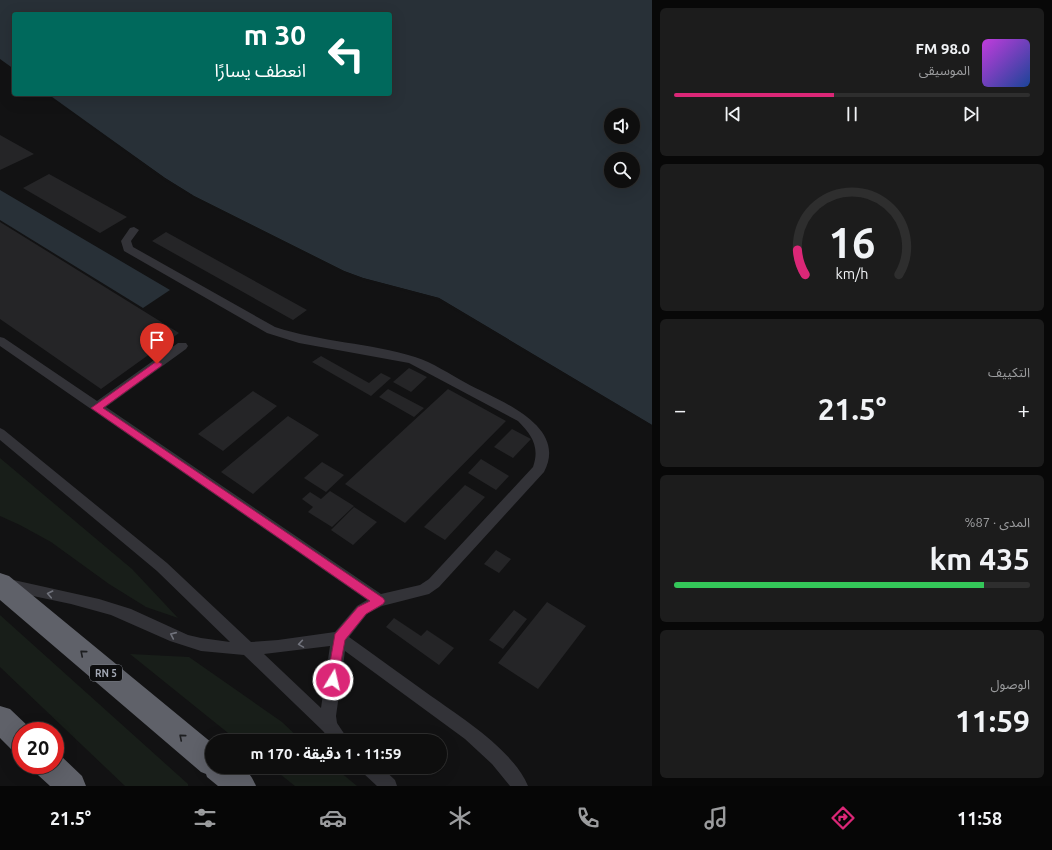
<!DOCTYPE html>
<html lang="ar">
<head>
<meta charset="utf-8">
<style>
	:root { --surface:#0e0e0e; --page:#1c1c1c; --text:#f1f3f6; --muted:#9b9c9e; --line:#2e2e2e; --accent:#db2777 }
	body { margin:0; font-family:Ubuntu,"Noto Sans Arabic",sans-serif; background:var(--page); color:var(--text); direction:rtl; height:100vh; display:flex; flex-direction:column; font-size:15px; white-space:nowrap }
	* { box-sizing:border-box; margin:0 }
	p { font-size:13px; color:var(--muted) }
	.icon { flex:none; width:22px; height:22px; fill:none; stroke:currentColor; stroke-width:2; stroke-linecap:round; stroke-linejoin:round }
	.map { position:relative; flex:1; overflow:hidden; direction:ltr }
	.drawer { display:flex; flex-direction:column; gap:8px; padding:8px; background:#080808; width:400px }
	.drawer>* { flex:none }
	.guide { position:absolute; left:12px; top:12px; width:380px; height:84px; border-radius:4px; box-shadow:0 4px 16px #0002,0 0 0 1px var(--line); direction:rtl; background:#00695c; color:#fff; overflow:hidden }
	.tools { position:absolute; left:604px; top:108px; display:grid; gap:8px }
	.tools a { display:grid; place-items:center; width:36px; height:36px; border-radius:50%; background:var(--surface); box-shadow:0 4px 16px #0002,0 0 0 1px var(--line); font-size:20px }
	.speed { position:absolute; left:12px; top:722px; display:flex; gap:8px; font-size:20px; font-weight:700; text-align:center }
	.speed>* { display:grid; place-content:center; width:52px; height:52px; border-radius:50%; background:var(--surface); box-shadow:0 4px 16px #0002,0 0 0 1px var(--line); line-height:1 }
	.speed .limit { border:6px solid #d22; background:#fff; color:#111 }
	.pin { position:absolute; display:grid; place-items:center; width:34px; height:34px; color:#fff; margin:-41px -17px; border-radius:50% 50% 50% 0; rotate:-45deg; box-shadow:0 0 4px #0007 }
	.pin .icon { rotate:45deg }
	.me { position:absolute; width:44px; margin:-22px; rotate:9deg; stroke-linejoin:round; filter:drop-shadow(0 0 3px #0008) }
	.turn { display:flex; align-items:center; gap:14px; height:84px; padding:0 20px; font-size:18px }
	.turn .icon { width:52px; height:52px; stroke-width:2.5 }
	.turn b { display:block; font-size:28px; line-height:34px }
	.big { font-size:30px; font-weight:700; line-height:1.1 }
	.drawer .tile { flex:1; display:flex; flex-direction:column; justify-content:center; gap:6px; min-width:0; padding:0 14px; border-radius:6px; background:var(--page) }
	.drawer .dial { align-items:center; gap:0 }
	.dial svg { height:104px; overflow:visible; fill:none; stroke:var(--line); stroke-width:7; stroke-linecap:round; text-anchor:middle }
	.dial text { fill:var(--text); stroke:none }
	.song { display:flex; align-items:center; gap:12px }
	.cover { width:48px; height:48px; border-radius:6px; background:linear-gradient(135deg,hsl(290 70% 55%),hsl(220 70% 35%)) }
	.played { height:4px; border-radius:2px; background:linear-gradient(90deg,var(--accent) 45%,var(--line) 45%) }
	.keys { display:flex; justify-content:space-around; direction:ltr }
	.heat { display:flex; justify-content:space-between; align-items:center; font-size:22px; direction:ltr }
	.charge { height:6px; border-radius:3px; background:linear-gradient(90deg,#34c759 87%,var(--line) 0) }
	.trip { position:absolute; left:205px; top:734px; width:242px; height:40px; border-radius:20px; background:var(--surface); box-shadow:0 4px 16px #0002,0 0 0 1px var(--line); font-weight:700; line-height:40px; text-align:center; direction:rtl }
	.menu { display:flex; height:64px; justify-content:space-around; align-items:center; background:#060606; color:var(--muted) }
	.menu .icon { width:28px; height:28px }
	.menu .on { color:var(--accent) }
	.menu b { font-size:18px; color:var(--text) }
	main { display:flex; flex:1; min-height:0 }
	.map>svg:first-child { display:block }
</style>
</head>
<body>
<main>
<section class="drawer">
<div class="tile">
<div class="song"><i class="cover"></i><div><b>98.0 FM</b><p>الموسيقى</p></div></div>
<div class="played"></div>
<div class="keys"><svg class="icon" aria-label="previous" viewBox="0 0 24 24"><path d="M18 5L8 12l10 7zM5 5v14"/></svg><svg class="icon" aria-label="pause" viewBox="0 0 24 24"><path d="M8 5v14M16 5v14"/></svg><svg class="icon" aria-label="next" viewBox="0 0 24 24"><path d="M6 5l10 7-10 7zM19 5v14"/></svg></div>
</div>
<div class="tile dial"><svg viewBox="0 0 100 80">
<path d="M14 69A42 42 0 1 1 86 69"/>
<path d="M14 69A42 42 0 0 1 8 50" stroke="#db2777"/>
<text x="50" y="56" font-size="32" font-weight="700">16</text>
<text x="50" y="72" font-size="11">km/h</text>
</svg></div>
<div class="tile"><p>التكييف</p>
<div class="heat"><a>−</a><b class="big">21.5°</b><a>+</a></div>
</div>
<div class="tile"><p>المدى · 87%</p><b class="big">435 km</b><div class="charge"></div></div>
<div class="tile"><p>الوصول</p><b class="big">11:59</b></div>
</section>
<div class="map">
<svg width="652" height="786" viewBox="0 0 652 786">
	<rect width="100%" height="100%" fill="#121213"/>
	<path fill="#181e19" d="M0 458 132 569 178 618 146 607 109 584 51 542 20 525 0 516Z
		M0 615 188 784V786H125L0 667Z
		M130 654 189 657 282 722 302 741H238Z
		M271 767H334L357 786H295Z"/>
	<path fill="#283037" fill-rule="evenodd" d="M0 0H652V425L439 298 363 278 344 271 194 196 165 178 48 94H390V14H14V69L0 59ZM611 115H633V137H611ZM611 159H633V181H611Z
		M0 190 170 290 143 308 0 220Z"/>
	<path fill="#121213" d="M46 94 165 178 194 196 344 271 363 278 439 298 652 425V427L438 300 363 280 344 273 193 197 164 180Z"/>
	<path fill="#252527" d="M0 135 34 154 0 170Z
		M49 174 127 217 100 233 23 188Z
		M0 222 179 333 101 389 0 319Z
		M166 232 307 310 293 320 152 241Z
		M321 356 369 383 381 373 391 378 371 396 312 362Z
		M409 368 427 377 411 392 393 382Z
		M388 389 424 408 414 417 379 397Z
		M448 389 506 421 405 523 345 484Z
		M253 391 277 406 223 451 198 434Z
		M288 416 319 435 253 494 221 472Z
		M512 429 531 439 513 458 494 447Z
		M481 459 509 476 496 490 468 473Z
		M322 462 344 475 326 492 304 478Z
		M465 485 485 497 445 540 424 527Z
		M330 491 354 506 332 527 308 512 313 507 302 499 310 492 321 499Z
		M354 507 377 522 353 545 331 530Z
		M496 550 511 559 499 573 484 564Z
		M547 602 586 626 538 689 498 663Z
		M514 610 527 619 503 649 489 640Z
		M394 618 421 636 427 630 454 648 439 665 386 627Z"/>
	<g fill="none" stroke-linecap="round" stroke-linejoin="round">
		<path fill="#333338" fill-rule="evenodd" d="M134 227 139 230 131 241 133 247 275 327C321 342 370 343 415 357 432 362 451 375 466 383 497 400 569 425 544 472L439 587 429 594 382 606 367 614 349 637C376 656 403 676 431 696 462 718 513 750 528 786H510L492 764 465 739 345 651 336 716 337 723 349 741H331L323 731 244 655 201 651 170 641 111 615 71 604 0 589V577L99 599 131 609 188 635 201 638 230 642 157 571 0 440V428L4 430 167 563 251 642 278 640 335 632 357 606 367 600 0 346V337L4 338 97 401 178 343H186L188 346 186 349 106 407 381 594 420 585 429 579 533 467C540 447 532 435 518 421L409 363 299 343 267 333 124 251 121 241 130 228ZM330 646 321 708 264 654Z
			M361 767H381L395 780 397 786H377L363 773Z"/>
		<path fill="#5f6169" fill-rule="evenodd" d="M0 573 9 576 212 743V767C235 767 246 762 256 786H218L207 777 206 774 201 772 0 600Z
			M0 706 10 709 31 729 32 731H21V753L11 749 0 738Z
			M55 753 60 755 82 776 86 786H50L38 775 34 765H55Z"/>
	</g>
	<defs><path id="oneway-chevron" d="M-2-3.5L2.5 0L-2 3.5" fill="none" stroke-width="1.6" stroke-linecap="round" stroke-linejoin="round"/></defs>
	<g stroke="#71737c">
		<use href="#oneway-chevron" transform="translate(50 594) rotate(-168)"/>
		<use href="#oneway-chevron" transform="translate(173 635) rotate(-156)"/>
		<use href="#oneway-chevron" transform="translate(301 644) rotate(171)"/>
	</g>
	<g stroke="#1d1e20">
		<use href="#oneway-chevron" transform="translate(83 653) rotate(-140)"/>
		<use href="#oneway-chevron" transform="translate(182 737) rotate(-140)"/>
	</g>
	<path fill="#db2777" stroke="#8e194d" d="M157 361 162 364 161 366 103 408 383 598 385 601 383 604 366 614 345 640 337 683 333 685 328 683 327 680 335 634 358 607 370 601 91 408Z"/>
	<g text-anchor="middle" stroke-width="4" stroke-linejoin="round" paint-order="stroke">
		<rect fill="#0d0d0e" stroke="#767a82" stroke-width="1" x="90" y="665" width="32" height="16" rx="3"/>
		<g font-size="10" font-weight="bold" fill="#a3a8b4">
			<text x="106" y="677">RN 5</text>
		</g>
	</g>
</svg>
<div class="tools">
<a><svg class="icon" aria-label="sound" viewBox="0 0 24 24"><path d="M4 9h4l5-4v14l-5-4H4zM17 9q2 3 0 6"/></svg></a>
<a><svg class="icon" aria-label="search" viewBox="0 0 24 24"><circle cx="10" cy="10" r="6"/><path d="M15 15l6 6"/></svg></a>
</div>
<div class="speed"><div class="limit">20</div></div>
<div class="pin" style="left:157px;top:364px;background:#d93025"><svg class="icon" aria-label="arrive" viewBox="0 0 24 24"><path d="M6 21V4h12l-3 4 3 4H6"/></svg></div>
<svg class="me" style="left:333px;top:680px" viewBox="-20 -20 40 40"><circle r="17" fill="#db2777" stroke="#fff" stroke-width="3"/><path d="M0-11L8 9 0 5-8 9z" fill="#fff"/></svg>
<div class="trip">11:59 · 1 دقيقة · 170 m</div>
<div class="guide">
<div class="turn"><svg class="icon" aria-label="left" viewBox="0 0 24 24"><path d="M17 20v-9H6M10 6l-5 5 5 5"/></svg><div><b>30 m</b>انعطف يسارًا</div></div>
</div>
</div>
</main>
<nav class="menu">
<b>11:58</b>
<svg class="icon on" aria-label="directions" viewBox="0 0 24 24"><path d="M12 3l9 9-9 9-9-9zM9 14v-3h6M13 9l2 2-2 2"/></svg>
<svg class="icon" aria-label="music" viewBox="0 0 24 24"><path d="M9 18V5l10-2v13"/><circle cx="6" cy="18" r="3"/><circle cx="16" cy="16" r="3"/></svg>
<svg class="icon" aria-label="phone" viewBox="0 0 24 24"><path d="M5 4h4l2 5-3 2q2 4 5 5l2-3 5 2v4C11 20 4 13 5 4z"/></svg>
<svg class="icon" aria-label="climate" viewBox="0 0 24 24"><path d="M12 3v18M4 7l16 10M4 17L20 7"/></svg>
<svg class="icon" aria-label="car" viewBox="0 0 24 24"><path d="M5 17H2v-5l4-1 3-4h7l3 4 3 1v5h-3M9 17h6M6 11h13"/><circle cx="7" cy="17" r="2"/><circle cx="17" cy="17" r="2"/></svg>
<svg class="icon" aria-label="filters" viewBox="0 0 24 24"><path d="M4 7h16M4 17h16"/><circle cx="9" cy="7" r="2"/><circle cx="15" cy="17" r="2"/></svg>
<b>21.5°</b>
</nav>
</body>
</html>
